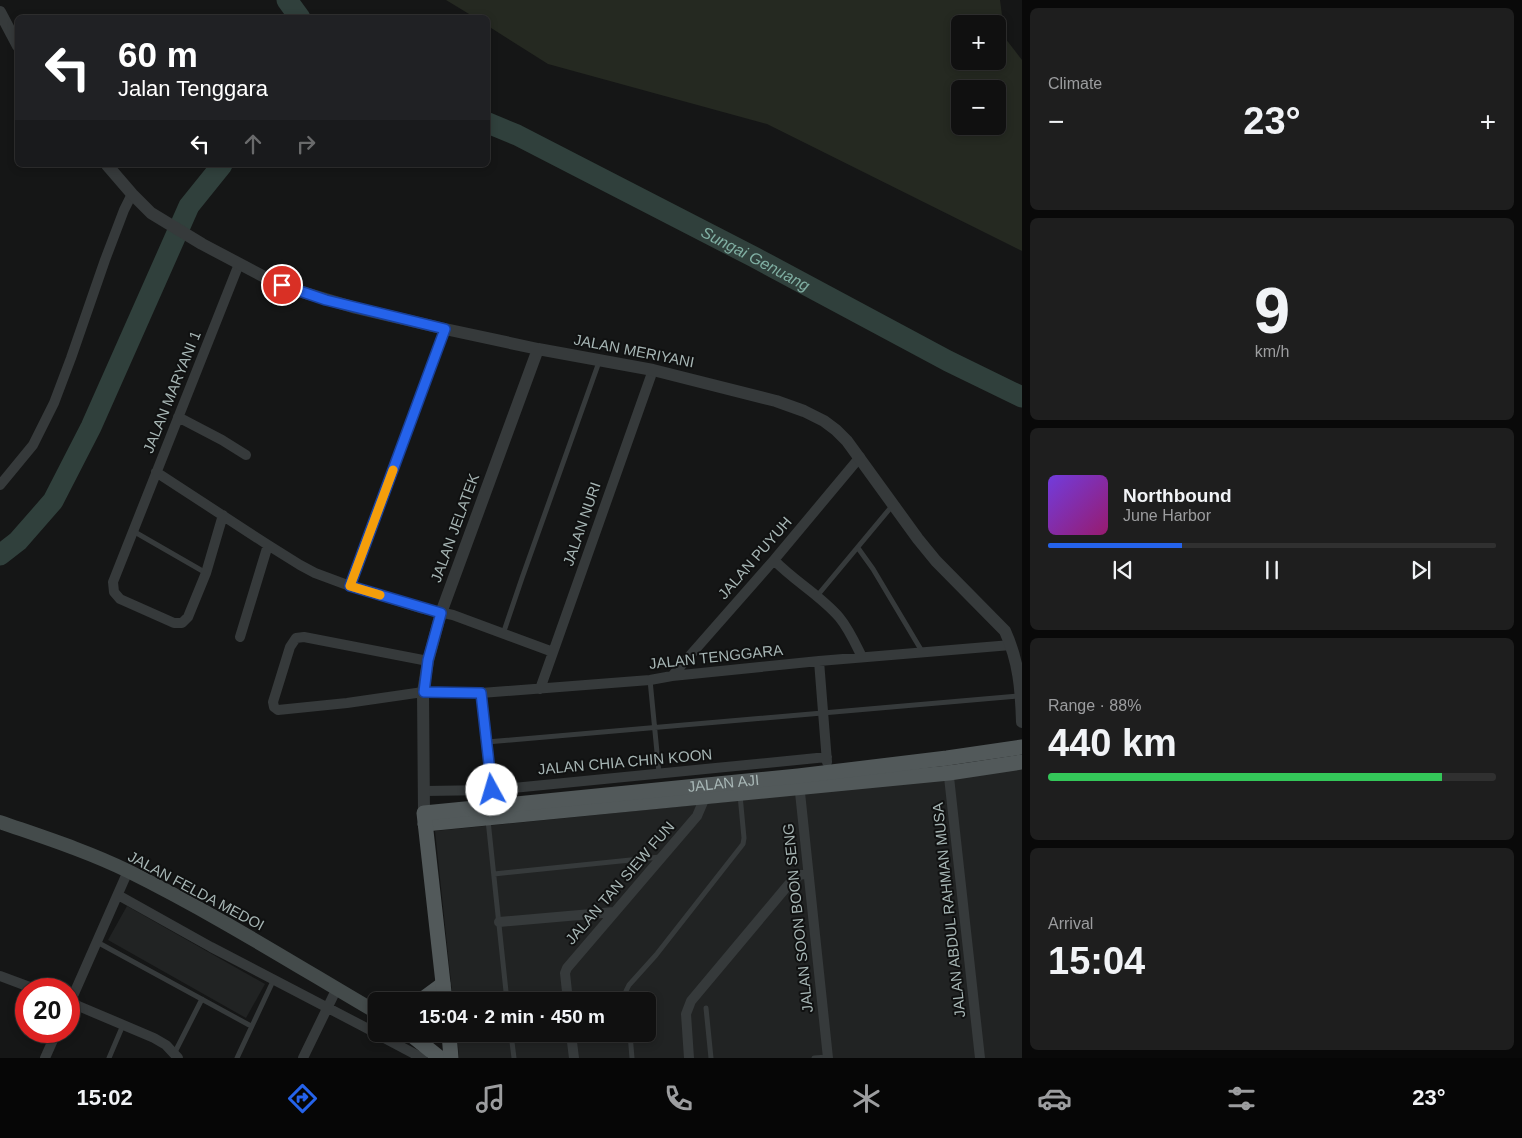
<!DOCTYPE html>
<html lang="en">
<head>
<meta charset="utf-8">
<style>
	:root { --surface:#101010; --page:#1e1e1e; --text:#f1f3f6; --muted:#9c9d9f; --line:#303030; --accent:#2563eb }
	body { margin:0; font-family:Helvetica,sans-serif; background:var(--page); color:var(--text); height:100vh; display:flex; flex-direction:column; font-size:19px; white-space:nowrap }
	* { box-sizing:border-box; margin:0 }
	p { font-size:16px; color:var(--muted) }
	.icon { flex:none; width:28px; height:28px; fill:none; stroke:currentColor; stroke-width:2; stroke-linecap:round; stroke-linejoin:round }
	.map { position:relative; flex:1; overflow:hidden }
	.drawer { display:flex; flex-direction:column; gap:8px; padding:8px; background:#090909; width:500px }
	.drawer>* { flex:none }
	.banner { position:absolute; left:15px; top:15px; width:475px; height:152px; border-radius:8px; box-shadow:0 2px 8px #0003,0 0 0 1px var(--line); background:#202124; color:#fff; overflow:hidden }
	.fabs { position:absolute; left:951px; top:15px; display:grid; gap:10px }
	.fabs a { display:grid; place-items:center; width:55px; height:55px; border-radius:8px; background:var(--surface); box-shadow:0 2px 8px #0003,0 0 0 1px var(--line); font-size:25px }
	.speed { position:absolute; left:15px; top:978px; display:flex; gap:10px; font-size:25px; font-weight:700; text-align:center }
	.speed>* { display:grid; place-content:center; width:65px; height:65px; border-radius:50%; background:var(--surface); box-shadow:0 2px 8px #0003,0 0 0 1px var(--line); line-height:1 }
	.speed .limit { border:8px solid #d22; background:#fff; color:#111 }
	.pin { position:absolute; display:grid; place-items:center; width:42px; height:42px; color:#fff; margin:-21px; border:2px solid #fff; border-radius:50%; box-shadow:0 1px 5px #0007 }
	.me { position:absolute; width:55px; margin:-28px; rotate:354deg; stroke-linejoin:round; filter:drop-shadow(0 0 4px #0008) }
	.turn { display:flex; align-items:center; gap:18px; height:105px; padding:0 20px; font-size:22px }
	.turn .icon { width:65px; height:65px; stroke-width:2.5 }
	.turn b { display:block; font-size:35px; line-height:42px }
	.lanes { display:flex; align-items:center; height:48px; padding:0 20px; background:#0003; justify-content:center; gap:25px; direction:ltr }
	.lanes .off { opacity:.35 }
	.big { font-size:38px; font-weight:700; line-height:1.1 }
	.drawer .tile { flex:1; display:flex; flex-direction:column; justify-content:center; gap:8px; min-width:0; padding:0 18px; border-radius:8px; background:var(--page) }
	.drawer .dial { align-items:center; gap:0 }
	.dial b { font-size:65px; line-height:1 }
	.song { display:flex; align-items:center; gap:15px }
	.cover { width:60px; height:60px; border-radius:8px; background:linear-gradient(135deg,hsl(260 70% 55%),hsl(320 70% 35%)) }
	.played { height:5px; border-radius:2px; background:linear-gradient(90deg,var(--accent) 30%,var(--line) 30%) }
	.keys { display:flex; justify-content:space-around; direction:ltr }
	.heat { display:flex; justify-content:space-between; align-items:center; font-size:28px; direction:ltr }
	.charge { height:8px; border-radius:4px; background:linear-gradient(90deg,#34c759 88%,var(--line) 0) }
	.trip { position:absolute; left:368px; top:992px; width:288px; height:50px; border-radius:8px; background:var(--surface); box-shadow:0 2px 8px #0003,0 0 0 1px var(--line); font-weight:700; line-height:50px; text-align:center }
	.tab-bar { display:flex; height:80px; justify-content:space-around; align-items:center; background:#060606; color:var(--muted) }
	.tab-bar .icon { width:35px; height:35px }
	.tab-bar .current { color:var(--accent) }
	.tab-bar b { font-size:22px; color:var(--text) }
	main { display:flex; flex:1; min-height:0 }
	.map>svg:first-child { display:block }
</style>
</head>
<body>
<main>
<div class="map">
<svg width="1022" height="1058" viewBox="0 0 1022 1058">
	<rect width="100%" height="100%" fill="#151616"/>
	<path fill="#212323" d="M1022 769V1058H459L457 1034H646V1001H453L435 831 725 802Z
		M127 906 265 984 246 1018 108 940Z"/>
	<path fill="#252921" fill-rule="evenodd" d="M446 0H1000L1005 38 1022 60V251L767 124 548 64 488 26V18L474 17ZM960 24H998V61H960ZM960 89H998V126H960Z"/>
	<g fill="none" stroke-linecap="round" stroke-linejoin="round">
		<g stroke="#30403c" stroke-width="21">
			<path d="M287 0 300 18"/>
			<path id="s1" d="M488 123 517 135 754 257 948 361 1022 397"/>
			<path d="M0 555 18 541 53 501 91 427 189 206 222 165"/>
		</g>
		<path stroke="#363a3b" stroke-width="5" d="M133 531 206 573
			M858 548 873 569 923 653
			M817 596 892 506
			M503 634 522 578 599 362
			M650 680 659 773
			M481 693 492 790
			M487 742 1019 696
			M488 820 507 1001
			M494 874 660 857
			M97 942 251 1026
			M626 1001V991L629 985 656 955 743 844 744 838 740 795
			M706 1008 711 1058
			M511 1034 514 1058
			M630 1034 632 1058
			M174 1054 202 999
			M109 1058 123 1025
			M237 1058 274 979
			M814 1058 828 1057"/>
		<path stroke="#363a3b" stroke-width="10" d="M178 417 222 440 246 455
			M156 472 268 545 300 565 315 573 350 586 420 608 453 615 553 652
			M0 485 33 445 54 403 71 358 105 260 124 210 132 194
			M223 515 206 573 188 617 182 623H174L120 599 114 592 113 582 239 264
			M774 560C794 581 820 595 839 617 849 629 855 643 862 657
			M350 586 445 329
			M240 637 268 545
			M428 661 304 637 296 638 290 647 273 702 274 707 278 710 347 703 423 692 481 693 650 680 672 676 819 661 1011 645
			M819 661 827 762
			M672 676 774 560 860 457
			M540 689 653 370
			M948 768 980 1058
			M799 783 828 1058
			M425 791 492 790 827 757
			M118 895 211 947 376 1033
			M499 922 614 912
			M0 976 35 989
			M568 1001 565 973 567 968 697 816 703 802 705 793
			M69 1002 154 1038 166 1045 178 1058
			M69 1005 128 871
			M377 1034 422 1058
			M571 1034 574 1058
			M45 1058 57 1031
			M303 1058 337 988
			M689 1058 686 1014 691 1001 789 884 800 875 808 873"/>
		<path stroke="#363a3b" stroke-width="12" d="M0 12 18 46
			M107 165 132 194 151 213 202 244 272 281 292 289 356 308 445 329 538 349 653 370 776 401 804 411 824 421 836 430 847 441 918 539 936 561 1005 631C1019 662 1021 689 1022 722
			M424 813 423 692 428 661 441 613 538 349"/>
		<path stroke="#444b4b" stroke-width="14" d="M0 822C43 837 87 851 128 871 213 913 294 964 376 1012"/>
		<g stroke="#52595a" stroke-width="15">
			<path d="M425 824 949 773 1022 762"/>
			<path d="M420 1001 443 984"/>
			<path id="s2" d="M445 1001 424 813 798 776 947 758 1022 747"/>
			<path d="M410 1034 440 1058"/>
			<path d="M449 1034 451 1058"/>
		</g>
	</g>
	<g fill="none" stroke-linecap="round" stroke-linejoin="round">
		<defs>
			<path id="route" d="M282 285 326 300 445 329 350 586 441 613 428 660 424 692 481 693 492 790"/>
		</defs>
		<use href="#route" stroke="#184099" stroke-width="12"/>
		<use href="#route" stroke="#2563eb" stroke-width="9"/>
		<path stroke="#f59e0b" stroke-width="9" d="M380 595 350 586 393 470"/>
	</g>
	<g text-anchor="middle" stroke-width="4" stroke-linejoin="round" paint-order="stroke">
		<g font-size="15" fill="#a7b6b5" stroke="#101111">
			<text transform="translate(634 351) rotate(11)" y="5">JALAN MERIYANI</text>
			<text transform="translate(172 392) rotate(-68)" y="5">JALAN MARYANI 1</text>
			<text transform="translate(582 524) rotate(-71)" y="5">JALAN NURI</text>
			<text transform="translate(455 528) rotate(-70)" y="5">JALAN JELATEK</text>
			<text transform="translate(755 558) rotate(-49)" y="5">JALAN PUYUH</text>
			<text transform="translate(716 657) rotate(-6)" y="5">JALAN TENGGARA</text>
			<text transform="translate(625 762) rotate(-5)" y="5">JALAN CHIA CHIN KOON</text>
			<text dy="5" stroke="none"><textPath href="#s2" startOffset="490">JALAN AJI</textPath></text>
			<text transform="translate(620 883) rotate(-49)" y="5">JALAN TAN SIEW FUN</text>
			<text transform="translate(196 891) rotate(28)" y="5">JALAN FELDA MEDOI</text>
			<text transform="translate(949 910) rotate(-96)" y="5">JALAN ABDUL RAHMAN MUSA</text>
			<text transform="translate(798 918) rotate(-96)" y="5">JALAN SOON BOON SENG</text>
		</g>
		<g font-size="16" font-style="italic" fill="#80afa3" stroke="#101111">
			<text dy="6" stroke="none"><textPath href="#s1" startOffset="300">Sungai Genuang</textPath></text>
		</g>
	</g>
</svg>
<div class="fabs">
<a>+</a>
<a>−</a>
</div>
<div class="speed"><div class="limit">20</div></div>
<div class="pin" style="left:282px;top:285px;background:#d93025"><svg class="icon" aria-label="arrive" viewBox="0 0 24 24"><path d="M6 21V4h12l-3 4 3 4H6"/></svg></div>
<svg class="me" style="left:492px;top:790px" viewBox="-20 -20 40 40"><circle r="19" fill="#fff"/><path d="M0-13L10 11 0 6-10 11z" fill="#2563eb"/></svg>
<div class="trip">15:04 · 2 min · 450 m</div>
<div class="banner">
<div class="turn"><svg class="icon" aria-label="left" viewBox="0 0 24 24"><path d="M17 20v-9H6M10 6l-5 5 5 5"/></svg><div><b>60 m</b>Jalan Tenggara</div></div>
<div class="lanes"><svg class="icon" aria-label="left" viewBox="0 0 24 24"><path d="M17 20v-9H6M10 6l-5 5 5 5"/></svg><svg class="icon off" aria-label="ahead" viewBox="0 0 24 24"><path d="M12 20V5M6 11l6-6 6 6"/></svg><svg class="icon off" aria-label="right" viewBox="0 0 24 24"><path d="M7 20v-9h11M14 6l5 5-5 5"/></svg></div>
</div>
</div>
<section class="drawer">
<div class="tile"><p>Climate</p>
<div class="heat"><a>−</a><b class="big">23°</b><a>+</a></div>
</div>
<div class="tile dial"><b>9</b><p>km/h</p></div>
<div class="tile">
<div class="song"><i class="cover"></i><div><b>Northbound</b><p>June Harbor</p></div></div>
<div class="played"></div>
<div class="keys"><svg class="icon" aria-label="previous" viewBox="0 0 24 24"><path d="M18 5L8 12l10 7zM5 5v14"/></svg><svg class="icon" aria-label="pause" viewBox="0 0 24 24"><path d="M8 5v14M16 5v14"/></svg><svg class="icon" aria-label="next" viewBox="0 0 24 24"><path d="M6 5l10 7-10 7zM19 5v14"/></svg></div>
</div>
<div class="tile"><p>Range · 88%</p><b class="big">440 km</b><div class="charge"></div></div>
<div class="tile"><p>Arrival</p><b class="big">15:04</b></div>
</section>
</main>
<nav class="tab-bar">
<b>15:02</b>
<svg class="icon current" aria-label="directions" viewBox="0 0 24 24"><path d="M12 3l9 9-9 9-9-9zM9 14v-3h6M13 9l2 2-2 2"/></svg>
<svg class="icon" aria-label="music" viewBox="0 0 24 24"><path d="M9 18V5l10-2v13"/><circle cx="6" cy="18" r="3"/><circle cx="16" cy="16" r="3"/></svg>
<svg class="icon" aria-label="phone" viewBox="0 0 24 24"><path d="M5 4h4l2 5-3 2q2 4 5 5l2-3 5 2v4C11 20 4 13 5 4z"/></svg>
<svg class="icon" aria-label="climate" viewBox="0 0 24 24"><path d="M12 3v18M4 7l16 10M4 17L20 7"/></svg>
<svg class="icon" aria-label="car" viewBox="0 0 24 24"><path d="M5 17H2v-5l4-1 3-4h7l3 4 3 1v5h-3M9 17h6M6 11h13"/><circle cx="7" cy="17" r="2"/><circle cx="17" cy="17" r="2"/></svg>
<svg class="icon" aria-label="filters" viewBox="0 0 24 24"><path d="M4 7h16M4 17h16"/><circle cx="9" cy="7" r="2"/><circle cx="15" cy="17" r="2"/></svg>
<b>23°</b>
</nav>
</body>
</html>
